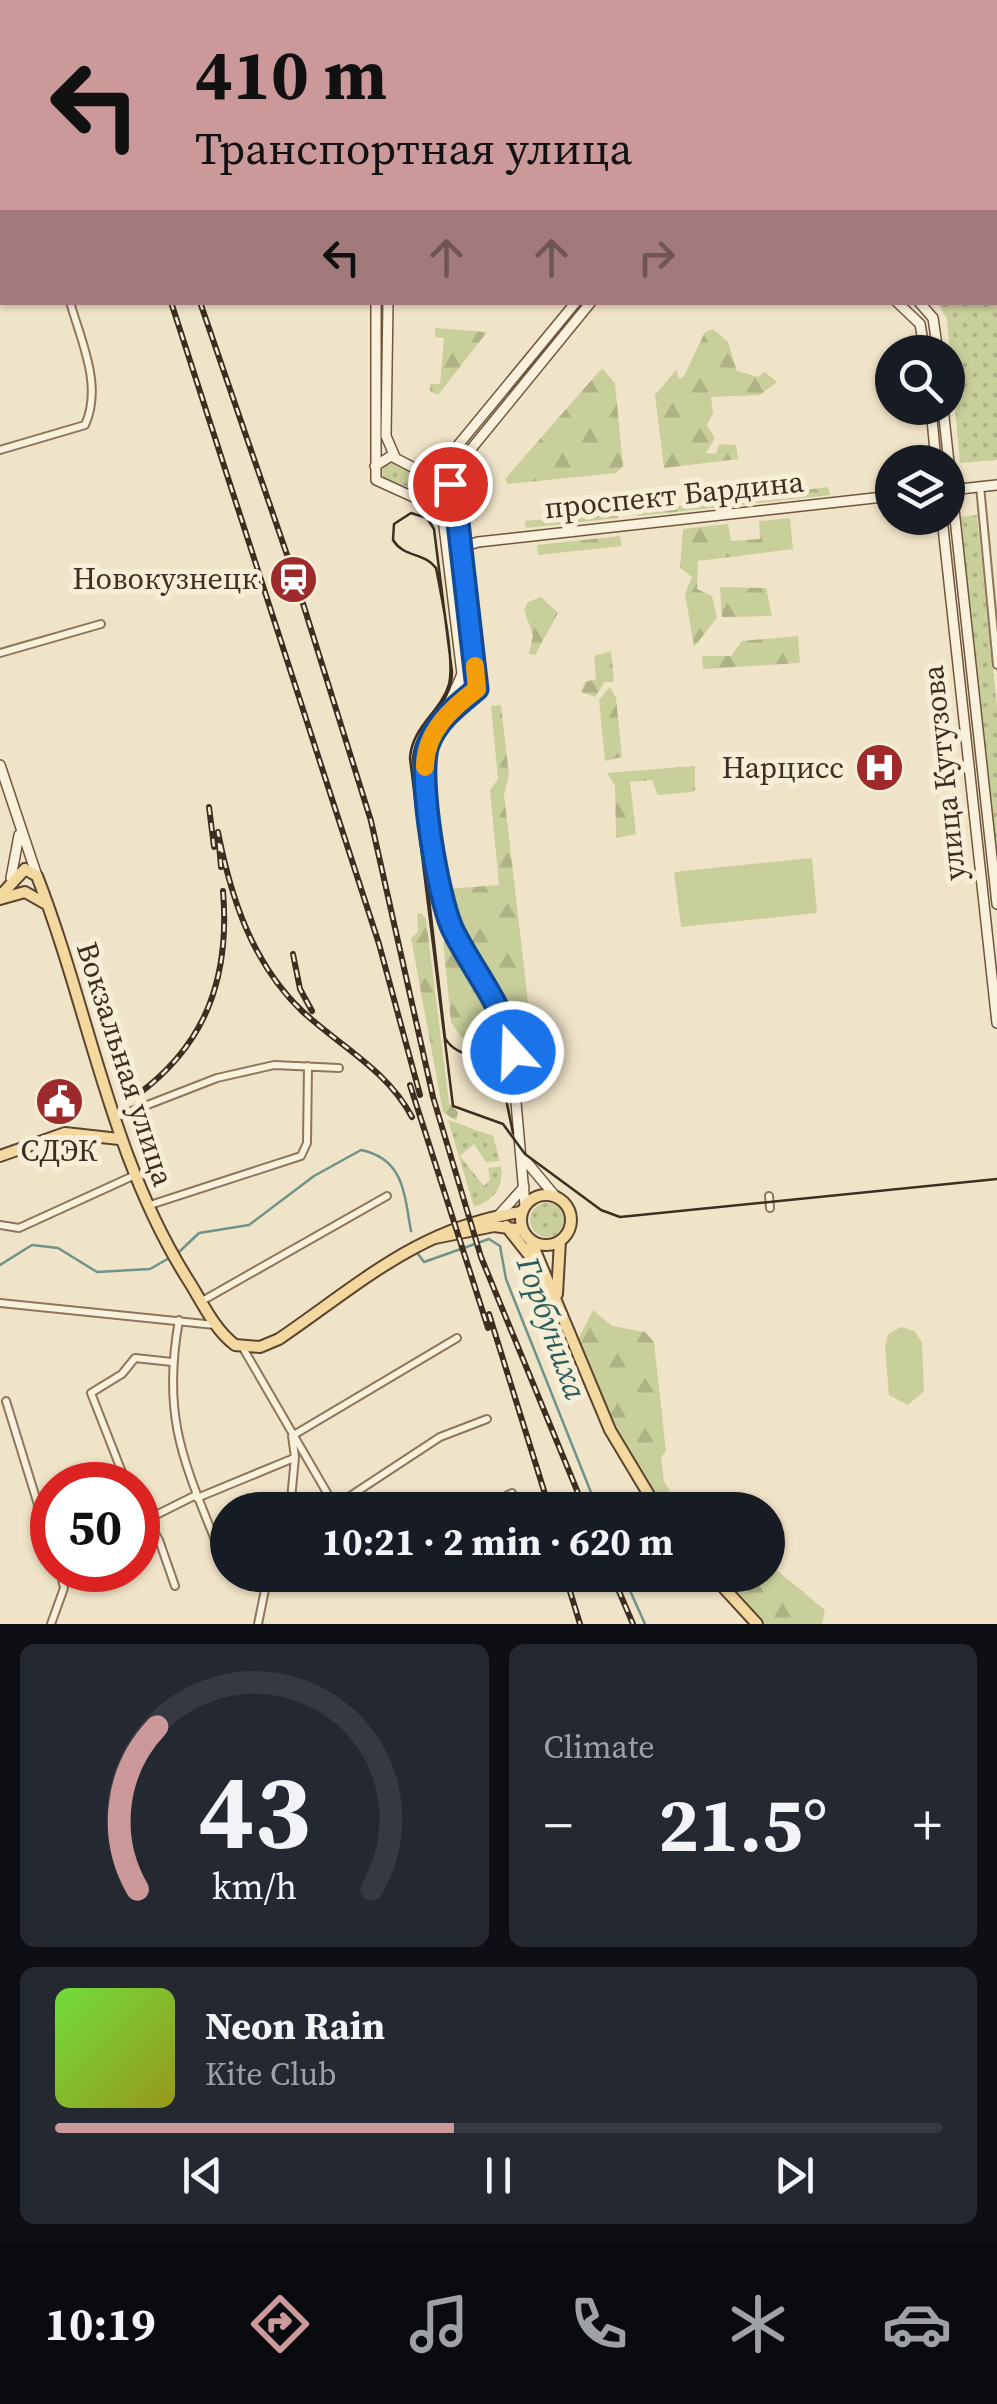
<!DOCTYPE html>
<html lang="en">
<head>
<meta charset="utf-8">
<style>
	:root { --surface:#171b24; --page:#242831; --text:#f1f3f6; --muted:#9ea1a6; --line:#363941; --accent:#cc999b }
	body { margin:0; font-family:"Source Serif 4",serif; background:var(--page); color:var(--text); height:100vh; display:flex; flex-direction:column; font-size:38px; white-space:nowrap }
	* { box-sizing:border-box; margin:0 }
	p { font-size:32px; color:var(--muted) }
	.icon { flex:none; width:55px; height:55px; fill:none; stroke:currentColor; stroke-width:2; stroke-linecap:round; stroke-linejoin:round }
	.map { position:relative; height:1624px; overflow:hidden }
	.panel { display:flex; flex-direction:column; gap:20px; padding:20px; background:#0d0f14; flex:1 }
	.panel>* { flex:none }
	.guide { position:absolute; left:0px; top:0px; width:998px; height:305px; box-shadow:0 2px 8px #0004; background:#cc999b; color:#111; overflow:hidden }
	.fabs { position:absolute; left:875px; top:335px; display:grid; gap:20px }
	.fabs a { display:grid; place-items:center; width:90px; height:90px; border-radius:50%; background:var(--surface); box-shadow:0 2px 8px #0004; font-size:50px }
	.speed { position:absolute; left:30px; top:1462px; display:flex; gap:20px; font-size:50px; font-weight:700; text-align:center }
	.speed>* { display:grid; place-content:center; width:130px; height:130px; border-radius:50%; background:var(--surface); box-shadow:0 2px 8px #0004; line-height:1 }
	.speed .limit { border:15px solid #d22; background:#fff; color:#111 }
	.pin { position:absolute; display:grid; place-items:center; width:85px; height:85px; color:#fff; margin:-42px; border:5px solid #fff; border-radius:50%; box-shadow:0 2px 10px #0007 }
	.me { position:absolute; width:110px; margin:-55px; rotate:340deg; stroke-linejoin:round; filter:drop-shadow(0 0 8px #0008) }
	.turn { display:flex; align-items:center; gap:35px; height:210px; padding:0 30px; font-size:45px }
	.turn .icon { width:130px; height:130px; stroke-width:2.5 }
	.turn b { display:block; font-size:70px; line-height:85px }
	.lanes { display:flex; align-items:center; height:95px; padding:0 30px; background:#0003; justify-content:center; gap:50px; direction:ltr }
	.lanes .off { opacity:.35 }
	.big { font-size:75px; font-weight:700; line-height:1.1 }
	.panel .card { flex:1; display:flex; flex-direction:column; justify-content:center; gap:15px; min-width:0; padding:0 35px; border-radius:15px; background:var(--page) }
	.panel .dial { align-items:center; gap:0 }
	.dial svg { height:260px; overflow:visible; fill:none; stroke:var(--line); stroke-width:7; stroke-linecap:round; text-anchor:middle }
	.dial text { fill:var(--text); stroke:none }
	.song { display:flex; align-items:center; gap:30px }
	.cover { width:120px; height:120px; border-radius:15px; background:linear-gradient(135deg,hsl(100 70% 55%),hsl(60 70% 35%)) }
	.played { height:10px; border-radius:5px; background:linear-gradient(90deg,var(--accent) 45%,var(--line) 45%) }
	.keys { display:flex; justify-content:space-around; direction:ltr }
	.heat { display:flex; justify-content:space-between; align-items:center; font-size:55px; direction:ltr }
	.panel .tiles { flex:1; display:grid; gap:20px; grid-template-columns:1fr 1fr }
	.card:last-child { grid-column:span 2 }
	.trip { position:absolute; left:210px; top:1492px; width:575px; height:100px; border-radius:50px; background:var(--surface); box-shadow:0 2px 8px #0004; font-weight:700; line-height:100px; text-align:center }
	.menu { display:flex; height:160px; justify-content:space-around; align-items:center; background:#090b0e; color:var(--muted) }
	.menu .icon { width:70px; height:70px }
	.menu .current { color:var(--accent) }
	.menu b { font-size:45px; color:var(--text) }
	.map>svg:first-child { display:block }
</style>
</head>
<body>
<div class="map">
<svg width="997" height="1624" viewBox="0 0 997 1624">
	<defs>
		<pattern id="grass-dots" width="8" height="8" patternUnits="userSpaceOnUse" patternTransform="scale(2.5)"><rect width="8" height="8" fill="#c9cf9b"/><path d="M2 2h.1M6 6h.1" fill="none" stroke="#aeb285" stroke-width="1.8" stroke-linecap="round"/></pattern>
		<pattern id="forest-firs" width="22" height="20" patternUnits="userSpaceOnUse" patternTransform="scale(2.5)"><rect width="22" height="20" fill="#c9cf9b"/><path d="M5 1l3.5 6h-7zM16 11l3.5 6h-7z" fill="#aeb285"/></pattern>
	</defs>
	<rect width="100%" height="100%" fill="#f0e4c8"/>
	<path fill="url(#grass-dots)" d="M968 0H997V460L960 463 947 319 938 303 995 302V2Z
		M394 462 437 480 431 496 383 477 382 465Z
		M977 515 997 707V872L959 517Z
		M448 1120 493 1136 500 1161 486 1162 474 1144 460 1156 484 1186 490 1180 488 1168 501 1166C504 1188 494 1200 474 1207Z
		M530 1220a17 17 0 1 1 34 0a17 17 0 1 1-34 0Z"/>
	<path fill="url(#forest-firs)" d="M435 328 487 332 438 395 430 391V384H440L444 338 435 337Z
		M713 329 728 342 737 371 758 377 765 372 777 382 760 395 711 397 713 413 707 425 715 438 706 453 716 454 719 444 736 445 738 459 664 468 655 395 676 370 679 379 684 376 705 332Z
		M602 368 615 383 623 466 616 473 508 484 505 479Z
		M828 487 830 495 638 516 632 512Z
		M617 512 618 518 526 528 525 521Z
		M790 518 793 549 698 561 697 589 712 596 717 618 694 647 685 594 692 577 680 568 683 529 728 524 731 541 760 539 759 521Z
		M620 536 622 546 538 555 537 545Z
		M720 587 766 588 772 616 722 617Z
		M541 597 558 613 535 655 529 654 533 635 524 610 528 602Z
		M798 636 800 663 703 669 702 656H731L742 641Z
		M611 651 614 682H605L595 697 581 692 585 682 596 679 594 656Z
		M610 687 616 698 622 757 605 761 599 700Z
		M501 705 509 775 504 794 534 1054 454 916 448 889 499 885 490 790 498 779 491 706Z
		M695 766V790L691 792 658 795 652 780 630 782 636 834 616 838 615 786 607 773Z
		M421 913 426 919 449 1103 458 1112 456 1121 443 1112 411 938 418 932 417 914Z
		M443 941 450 942 495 1023 486 1044 461 1037 451 1022Z
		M593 1310 612 1326 645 1332 654 1342 666 1451 661 1457 664 1481 673 1497 663 1506 618 1437 578 1340Z
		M768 1563 825 1610 822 1624H760L718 1575H768Z"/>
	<path fill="#c9cf9b" d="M812 858 817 913 681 927 674 872Z
		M901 1327 915 1331 922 1343 924 1391 908 1405 889 1395 885 1348 888 1334Z"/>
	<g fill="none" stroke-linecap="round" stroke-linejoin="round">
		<path stroke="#6f938a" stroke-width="2.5" d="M178 1253 199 1233 249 1225 314 1176 361 1150C404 1159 404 1193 411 1231
			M418 1254 424 1262 489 1239 500 1246 506 1279 598 1510
			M0 1265 32 1245 58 1248 97 1272 150 1269 171 1257
			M623 1575 645 1624"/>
		<defs>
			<path id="street" d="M0 450 85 425C103 386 81 341 70 302
				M980 486 997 665
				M0 653 101 624
				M114 1118 217 1078 274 1065 339 1068
				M769 1196 770 1208
				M147 1206 301 1156 307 1143 308 1066
				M0 1225 19 1228 133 1176
				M202 1301 387 1196
				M0 1303 215 1325
				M179 1320C161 1420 185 1464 221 1555
				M243 1348 337 1510
				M6 1401 52 1550
				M127 1485 91 1393 122 1374 135 1358 172 1362
				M197 1498 294 1458
				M138 1505 159 1540 175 1586
				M335 1506 440 1437 487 1419
				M290 1510 295 1457 292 1436 457 1338
				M478 1510 512 1493
				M146 1520 196 1495
				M51 1624 64 1588 60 1570
				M258 1624 268 1575"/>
			<path id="secondary" d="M117 0 118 2
				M524 0 527 2
				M542 0 546 2
				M254 2 258 0
				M380 2V0
				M394 2V0
				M817 2 819 0
				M832 2 834 0
				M0 15 2 20
				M0 149 2 147
				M376 302V480L442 510
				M388 302 386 436 395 457
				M897 302 920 324 925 352
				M919 302 933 318 938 352
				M931 408 936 462
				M943 408 997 904
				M375 466 391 456 453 488 477 689 467 694 461 683
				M427 470 445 461 576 302
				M453 488 463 459 591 302
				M950 490 997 485
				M442 510 462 674 425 758 433 841 451 926 510 1034 525 1205
				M942 518 997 1023
				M449 546 456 549 478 542 892 496
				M0 765 37 876
				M11 878 19 835
				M525 1160 555 1196
				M499 1215 524 1187"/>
			<path id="primary" d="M0 896 25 869 37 876C90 1012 110 1158 190 1283 203 1304 215 1330 235 1345L260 1347 279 1339C361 1283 420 1227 521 1212
				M0 899 25 892 48 905
				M0 1156 65 1133 119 1139
				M521 1220a25 25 0 1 1 50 0a25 25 0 1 1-50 0Z
				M506 1226 536 1264
				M435 1238 494 1226 522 1230
				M531 1241 610 1430 658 1510
				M557 1294 560 1241
				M712 1575 757 1624"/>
		</defs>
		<use href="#street" stroke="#8d765c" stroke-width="10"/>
		<use href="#secondary" stroke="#6f573f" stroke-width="12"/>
		<use href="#primary" stroke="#5b4430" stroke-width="14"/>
		<use href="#street" stroke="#faf1dc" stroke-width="6"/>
		<use href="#secondary" stroke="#faf1dc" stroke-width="9"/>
		<use href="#primary" stroke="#f3d9a0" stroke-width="10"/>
		<path stroke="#3d2e20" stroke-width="2.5" d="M499 1065 513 1133
			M503 1078C493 1050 459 1063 445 1038L413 759C415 724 452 706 452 672L434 529 427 518 411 513 394 524 393 540C404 558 424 552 436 568 441 594 455 660 449 684 441 712 412 726 410 758L453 1106 503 1124 525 1154 601 1210 620 1217 997 1179"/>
		<defs>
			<path id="rail" d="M65 0 66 2
				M90 0 91 2
				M171 302 379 944 420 1095
				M200 302 295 578 371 821 433 1097 481 1257 585 1510
				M209 807 214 847
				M221 867 218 832C231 898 252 963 302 1011 341 1047 386 1069 412 1117
				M293 954 300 989 312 1011
				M410 1085 488 1328
				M137 1095C207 1044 230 976 223 891
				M489 1314 550 1510
				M565 1575 580 1624
				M612 1575 633 1624"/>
		</defs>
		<use href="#rail" stroke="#3d2e20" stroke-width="6"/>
		<use href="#rail" stroke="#f7eed8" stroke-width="2.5" stroke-dasharray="8" stroke-linecap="butt"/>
	</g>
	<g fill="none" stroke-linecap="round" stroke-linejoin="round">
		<defs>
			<path id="route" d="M450 484 456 505 477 689C459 704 437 720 428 745 417 777 438 896 452 928 472 970 505 1006 513 1052"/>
		</defs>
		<use href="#route" stroke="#114b97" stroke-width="25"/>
		<use href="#route" stroke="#1a73e8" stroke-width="18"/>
		<path stroke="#f59e0b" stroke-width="18" d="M425 767C425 731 453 707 477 689L475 666"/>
	</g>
	<defs>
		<symbol id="station-disc" viewBox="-11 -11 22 22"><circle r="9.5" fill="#9e2a2b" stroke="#f7eed8"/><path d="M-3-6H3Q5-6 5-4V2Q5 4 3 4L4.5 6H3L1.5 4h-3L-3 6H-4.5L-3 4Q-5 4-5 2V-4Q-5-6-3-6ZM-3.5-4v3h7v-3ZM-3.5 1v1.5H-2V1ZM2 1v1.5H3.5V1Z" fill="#fff"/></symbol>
		<symbol id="hospital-disc" viewBox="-11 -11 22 22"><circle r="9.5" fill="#9e2a2b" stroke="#f7eed8"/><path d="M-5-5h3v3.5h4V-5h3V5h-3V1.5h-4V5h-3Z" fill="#fff"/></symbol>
		<symbol id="civic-disc" viewBox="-11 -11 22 22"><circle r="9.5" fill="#9e2a2b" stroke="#f7eed8"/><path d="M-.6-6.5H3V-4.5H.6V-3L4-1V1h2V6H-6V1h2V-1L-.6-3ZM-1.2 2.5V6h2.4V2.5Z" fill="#fff"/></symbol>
	</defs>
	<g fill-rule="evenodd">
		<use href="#station-disc" x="266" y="552" width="55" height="55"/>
		<use href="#hospital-disc" x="852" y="740" width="55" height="55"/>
		<use href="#civic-disc" x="32" y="1074" width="55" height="55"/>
	</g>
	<g text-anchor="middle" stroke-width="10" stroke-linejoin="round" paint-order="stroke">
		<g font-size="30" fill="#3d2e20" stroke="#f7eed8">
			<text transform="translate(674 495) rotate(-6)" y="10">проспект Бардина</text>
			<text transform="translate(944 773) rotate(-96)" y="10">улица Кутузова</text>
			<text transform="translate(125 1064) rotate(72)" y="10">Вокзальная улица</text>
		</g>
		<g font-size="30" fill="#3d2e20" stroke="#f7eed8" text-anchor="end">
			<text x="258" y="589">Новокузнецк</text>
			<text x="844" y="778">Нарцисс</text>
			<text x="59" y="1161" text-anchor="middle">СДЭК</text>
		</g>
		<g font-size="32" font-style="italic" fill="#2f5d5a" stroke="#f7eed8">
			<text transform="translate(552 1328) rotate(70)" y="11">Горбуниха</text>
		</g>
	</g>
</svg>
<div class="fabs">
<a><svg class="icon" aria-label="search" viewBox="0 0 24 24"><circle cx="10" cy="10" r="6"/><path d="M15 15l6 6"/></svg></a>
<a><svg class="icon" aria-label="layers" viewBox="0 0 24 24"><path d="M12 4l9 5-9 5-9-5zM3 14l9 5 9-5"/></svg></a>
</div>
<div class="speed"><div class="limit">50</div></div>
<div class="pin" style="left:450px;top:484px;background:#d93025"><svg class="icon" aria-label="arrive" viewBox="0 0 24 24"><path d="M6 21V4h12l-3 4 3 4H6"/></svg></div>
<svg class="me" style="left:513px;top:1052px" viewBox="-20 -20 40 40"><circle r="17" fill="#1a73e8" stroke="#fff" stroke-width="3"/><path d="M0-11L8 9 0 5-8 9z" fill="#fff"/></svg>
<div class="trip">10:21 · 2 min · 620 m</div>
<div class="guide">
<div class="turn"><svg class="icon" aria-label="left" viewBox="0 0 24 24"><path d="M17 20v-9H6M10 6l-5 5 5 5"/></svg><div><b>410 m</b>Транспортная улица</div></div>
<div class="lanes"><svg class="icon" aria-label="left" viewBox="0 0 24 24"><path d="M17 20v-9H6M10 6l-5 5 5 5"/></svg><svg class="icon off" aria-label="ahead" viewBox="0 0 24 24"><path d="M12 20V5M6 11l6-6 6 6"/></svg><svg class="icon off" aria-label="ahead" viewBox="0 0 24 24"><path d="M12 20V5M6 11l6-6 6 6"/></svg><svg class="icon off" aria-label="right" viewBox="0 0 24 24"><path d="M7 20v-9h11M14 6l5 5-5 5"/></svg></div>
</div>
</div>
<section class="panel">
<div class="tiles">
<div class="card dial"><svg viewBox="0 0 100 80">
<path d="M14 69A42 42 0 1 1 86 69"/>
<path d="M14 69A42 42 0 0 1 20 19" stroke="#cc999b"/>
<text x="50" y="56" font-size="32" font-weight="700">43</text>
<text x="50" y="72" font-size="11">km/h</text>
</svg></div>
<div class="card"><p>Climate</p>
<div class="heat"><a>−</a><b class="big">21.5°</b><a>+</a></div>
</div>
<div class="card">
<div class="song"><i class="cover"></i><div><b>Neon Rain</b><p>Kite Club</p></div></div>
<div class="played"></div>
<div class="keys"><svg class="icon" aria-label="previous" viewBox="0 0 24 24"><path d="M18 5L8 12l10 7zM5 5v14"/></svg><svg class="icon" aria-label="pause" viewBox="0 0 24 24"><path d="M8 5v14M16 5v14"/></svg><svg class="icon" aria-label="next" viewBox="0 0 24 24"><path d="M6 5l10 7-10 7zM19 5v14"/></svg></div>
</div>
</div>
</section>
<nav class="menu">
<b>10:19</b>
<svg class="icon current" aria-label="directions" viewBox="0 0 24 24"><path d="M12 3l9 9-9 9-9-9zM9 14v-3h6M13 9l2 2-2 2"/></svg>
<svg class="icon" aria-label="music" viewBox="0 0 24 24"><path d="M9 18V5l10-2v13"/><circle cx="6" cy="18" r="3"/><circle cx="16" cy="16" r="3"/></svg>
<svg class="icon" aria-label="phone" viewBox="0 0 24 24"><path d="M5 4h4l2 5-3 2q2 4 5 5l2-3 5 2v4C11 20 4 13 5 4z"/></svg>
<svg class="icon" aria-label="climate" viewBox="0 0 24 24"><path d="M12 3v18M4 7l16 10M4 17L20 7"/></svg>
<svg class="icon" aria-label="car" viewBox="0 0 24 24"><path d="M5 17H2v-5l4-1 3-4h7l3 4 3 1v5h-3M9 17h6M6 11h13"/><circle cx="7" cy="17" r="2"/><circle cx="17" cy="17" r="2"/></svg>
</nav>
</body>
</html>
